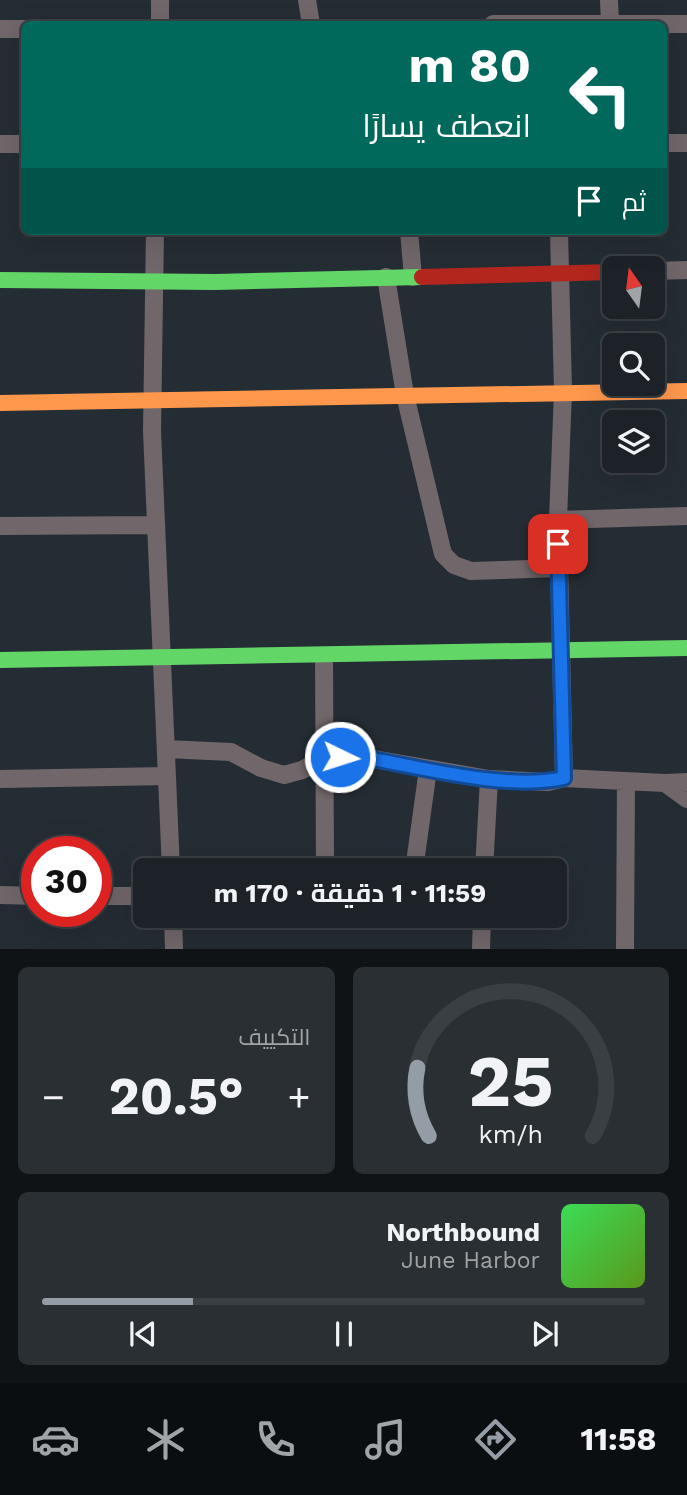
<!DOCTYPE html>
<html lang="ar">
<head>
<meta charset="utf-8">
<style>
	:root { --surface:#1c2227; --page:#292f33; --text:#f1f3f6; --muted:#a0a4a7; --line:#3a3f44; --accent:#949da5 }
	body { margin:0; font-family:"Work Sans",Cairo,sans-serif; background:var(--page); color:var(--text); direction:rtl; height:100vh; display:flex; flex-direction:column; font-size:26px; white-space:nowrap }
	* { box-sizing:border-box; margin:0 }
	p { font-size:23px; color:var(--muted) }
	.icon { flex:none; width:38px; height:38px; fill:none; stroke:currentColor; stroke-width:2; stroke-linecap:round; stroke-linejoin:round }
	.map { position:relative; height:949px; overflow:hidden; direction:ltr }
	.sheet { display:flex; flex-direction:column; gap:18px; padding:18px; background:#0f1315; flex:1 }
	.sheet>* { flex:none }
	.hud { position:absolute; left:21px; top:21px; width:646px; height:214px; border-radius:10px; box-shadow:0 7px 28px #0002,0 0 0 2px var(--line); direction:rtl; background:#00695c; color:#fff; overflow:hidden }
	.needle { width:46px; rotate:346deg }
	.controls { position:absolute; left:602px; top:256px; display:grid; gap:14px }
	.controls a { display:grid; place-items:center; width:63px; height:63px; border-radius:10px; background:var(--surface); box-shadow:0 7px 28px #0002,0 0 0 2px var(--line); font-size:35px }
	.speed { position:absolute; left:21px; top:836px; display:flex; gap:14px; font-size:35px; font-weight:700; text-align:center }
	.speed>* { display:grid; place-content:center; width:91px; height:91px; border-radius:50%; background:var(--surface); box-shadow:0 7px 28px #0002,0 0 0 2px var(--line); line-height:1 }
	.speed .limit { border:10px solid #d22; background:#fff; color:#111 }
	.pin { position:absolute; display:grid; place-items:center; width:60px; height:60px; color:#fff; margin:-30px; border-radius:14px; box-shadow:0 4px 10px #0006 }
	.me { position:absolute; width:77px; margin:-38px; rotate:94deg; stroke-linejoin:round; filter:drop-shadow(0 0 5px #0008) }
	.turn { display:flex; align-items:center; gap:24px; height:147px; padding:0 21px; font-size:32px }
	.turn .icon { width:91px; height:91px; stroke-width:2.5 }
	.turn b { display:block; font-size:49px; line-height:60px }
	.then { display:flex; align-items:center; height:66px; padding:0 21px; background:#0003; gap:14px; font-size:26px }
	.big { font-size:52px; font-weight:700; line-height:1.1 }
	.sheet .widget { flex:1; display:flex; flex-direction:column; justify-content:center; gap:10px; min-width:0; padding:0 24px; border-radius:10px; background:var(--page) }
	.sheet .dial { align-items:center; gap:0 }
	.dial svg { height:182px; overflow:visible; fill:none; stroke:var(--line); stroke-width:7; stroke-linecap:round; text-anchor:middle }
	.dial text { fill:var(--text); stroke:none }
	.song { display:flex; align-items:center; gap:21px }
	.cover { width:84px; height:84px; border-radius:10px; background:linear-gradient(135deg,hsl(130 70% 55%),hsl(90 70% 35%)) }
	.played { height:7px; border-radius:4px; background:linear-gradient(90deg,var(--accent) 25%,var(--line) 25%) }
	.keys { display:flex; justify-content:space-around; direction:ltr }
	.heat { display:flex; justify-content:space-between; align-items:center; font-size:38px; direction:ltr }
	.sheet .tiles { flex:1; display:grid; gap:18px; grid-template-columns:1fr 1fr }
	.widget:last-child { grid-column:span 2 }
	.trip { position:absolute; left:133px; top:858px; width:434px; height:70px; border-radius:10px; background:var(--surface); box-shadow:0 7px 28px #0002,0 0 0 2px var(--line); font-weight:700; line-height:70px; text-align:center; direction:rtl }
	.tabs { display:flex; height:112px; justify-content:space-around; align-items:center; background:#0b0e10; color:var(--muted) }
	.tabs .icon { width:49px; height:49px }
	.tabs .active { color:var(--accent) }
	.tabs b { font-size:32px; color:var(--text) }
	.map>svg:first-child { display:block }
</style>
</head>
<body>
<div class="map">
<svg width="687" height="949" viewBox="0 0 687 949">
	<rect width="100%" height="100%" fill="#252d34"/>
	<g fill="none" stroke-linecap="round" stroke-linejoin="round">
		<path stroke="#71666a" stroke-width="18" d="M307 0 311 24
			M609 0 610 23
			M160 24V0
			M493 24H687
			M0 29H24
			M663 143H687
			M0 144H24
			M155 231 152 431 171 870
			M409 231 413 277
			M559 231 563 391 558 520 564 778
			M653 271 687 270
			M386 277 405 395 443 554 454 565 471 571 559 568
			M558 520 687 516
			M0 526 156 525
			M324 656 325 870
			M166 749 231 752 261 768 284 775 302 770 324 758 356 756 489 779 548 782 564 778 665 783 687 782
			M0 779 167 776
			M665 783 687 799
			M414 870 428 769
			M484 870 489 779
			M0 895 37 896
			M96 896H145
			M173 915 174 949
			M481 949 482 915
			M625 949 626 781"/>
		<path stroke="#63d668" stroke-width="16" d="M0 280 215 282 422 277
			M0 660 687 648"/>
		<path stroke="#ff974d" stroke-width="16" d="M0 403 687 391"/>
		<path stroke="#b3261e" stroke-width="16" d="M422 277 614 272"/>
	</g>
	<g fill="none" stroke-linecap="round" stroke-linejoin="round">
		<defs>
			<path id="route" d="M340 757 356 756C415 766 506 791 564 778L558 544"/>
		</defs>
		<use href="#route" stroke="#114b97" stroke-width="18"/>
		<use href="#route" stroke="#1a73e8" stroke-width="12"/>
	</g>
</svg>
<div class="controls">
<a><svg class="needle" viewBox="-14 -14 28 28"><path d="M0-13l5 13h-10z" fill="#e53935"/><path d="M0 13l5-13h-10z" fill="#a0a4a7"/></svg></a>
<a><svg class="icon" aria-label="search" viewBox="0 0 24 24"><circle cx="10" cy="10" r="6"/><path d="M15 15l6 6"/></svg></a>
<a><svg class="icon" aria-label="layers" viewBox="0 0 24 24"><path d="M12 4l9 5-9 5-9-5zM3 14l9 5 9-5"/></svg></a>
</div>
<div class="speed"><div class="limit">30</div></div>
<div class="pin" style="left:558px;top:544px;background:#d93025"><svg class="icon" aria-label="arrive" viewBox="0 0 24 24"><path d="M6 21V4h12l-3 4 3 4H6"/></svg></div>
<svg class="me" style="left:340px;top:757px" viewBox="-20 -20 40 40"><circle r="17" fill="#1a73e8" stroke="#fff" stroke-width="3"/><path d="M0-11L8 9 0 5-8 9z" fill="#fff"/></svg>
<div class="trip">11:59 · 1 دقيقة · 170 m</div>
<div class="hud">
<div class="turn"><svg class="icon" aria-label="left" viewBox="0 0 24 24"><path d="M17 20v-9H6M10 6l-5 5 5 5"/></svg><div><b>80 m</b>انعطف يسارًا</div></div>
<div class="then">ثم<svg class="icon" aria-label="arrive" viewBox="0 0 24 24"><path d="M6 21V4h12l-3 4 3 4H6"/></svg></div>
</div>
</div>
<section class="sheet">
<div class="tiles">
<div class="widget dial"><svg viewBox="0 0 100 80">
<path d="M14 69A42 42 0 1 1 86 69"/>
<path d="M14 69A42 42 0 0 1 9 39" stroke="#949da5"/>
<text x="50" y="56" font-size="32" font-weight="700">25</text>
<text x="50" y="72" font-size="11">km/h</text>
</svg></div>
<div class="widget"><p>التكييف</p>
<div class="heat"><a>−</a><b class="big">20.5°</b><a>+</a></div>
</div>
<div class="widget">
<div class="song"><i class="cover"></i><div><b>Northbound</b><p>June Harbor</p></div></div>
<div class="played"></div>
<div class="keys"><svg class="icon" aria-label="previous" viewBox="0 0 24 24"><path d="M18 5L8 12l10 7zM5 5v14"/></svg><svg class="icon" aria-label="pause" viewBox="0 0 24 24"><path d="M8 5v14M16 5v14"/></svg><svg class="icon" aria-label="next" viewBox="0 0 24 24"><path d="M6 5l10 7-10 7zM19 5v14"/></svg></div>
</div>
</div>
</section>
<nav class="tabs">
<b>11:58</b>
<svg class="icon active" aria-label="directions" viewBox="0 0 24 24"><path d="M12 3l9 9-9 9-9-9zM9 14v-3h6M13 9l2 2-2 2"/></svg>
<svg class="icon" aria-label="music" viewBox="0 0 24 24"><path d="M9 18V5l10-2v13"/><circle cx="6" cy="18" r="3"/><circle cx="16" cy="16" r="3"/></svg>
<svg class="icon" aria-label="phone" viewBox="0 0 24 24"><path d="M5 4h4l2 5-3 2q2 4 5 5l2-3 5 2v4C11 20 4 13 5 4z"/></svg>
<svg class="icon" aria-label="climate" viewBox="0 0 24 24"><path d="M12 3v18M4 7l16 10M4 17L20 7"/></svg>
<svg class="icon" aria-label="car" viewBox="0 0 24 24"><path d="M5 17H2v-5l4-1 3-4h7l3 4 3 1v5h-3M9 17h6M6 11h13"/><circle cx="7" cy="17" r="2"/><circle cx="17" cy="17" r="2"/></svg>
</nav>
</body>
</html>
